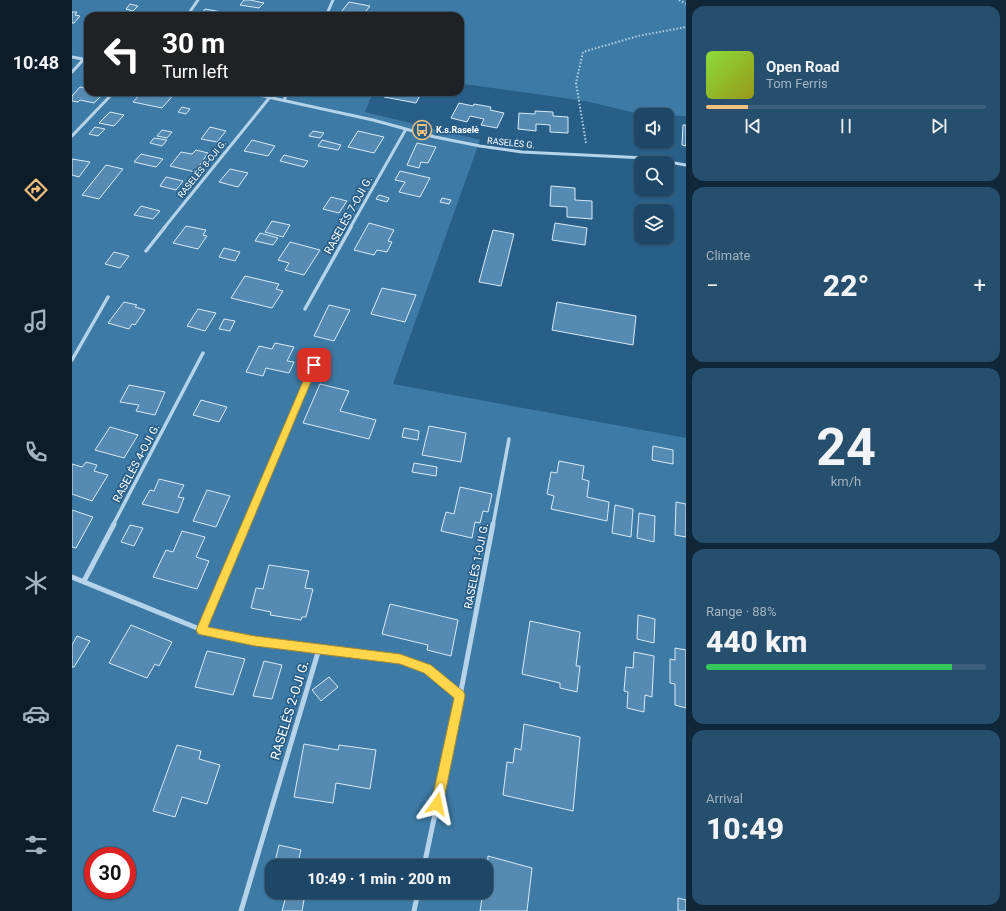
<!DOCTYPE html>
<html lang="en">
<head>
<meta charset="utf-8">
<style>
	:root { --surface:#1e4767; --page:#264e6d; --text:#f1f3f6; --muted:#a1b2c0; --line:#3c5f7b; --accent:#f0bf7b }
	body { margin:0; font-family:Roboto,sans-serif; background:var(--page); color:var(--text); height:100vh; display:flex; flex-direction:column; font-size:15px; white-space:nowrap }
	* { box-sizing:border-box; margin:0 }
	p { font-size:13px; color:var(--muted) }
	.icon { flex:none; width:22px; height:22px; fill:none; stroke:currentColor; stroke-width:2; stroke-linecap:round; stroke-linejoin:round }
	.map { position:relative; flex:1; overflow:hidden }
	.details { display:flex; flex-direction:column; gap:6px; padding:6px; background:#102739; width:320px }
	.details>* { flex:none }
	.top-card { position:absolute; left:12px; top:12px; width:380px; height:84px; border-radius:12px; box-shadow:0 1px 3px #0004,0 0 0 1px var(--line); background:#202124; color:#fff; overflow:hidden }
	.fabs { position:absolute; left:562px; top:108px; display:grid; gap:8px }
	.fabs a { display:grid; place-items:center; width:40px; height:40px; border-radius:8px; background:var(--surface); box-shadow:0 1px 3px #0004,0 0 0 1px var(--line); font-size:20px }
	.speed { position:absolute; left:12px; top:847px; display:flex; gap:8px; font-size:20px; font-weight:700; text-align:center }
	.speed>* { display:grid; place-content:center; width:52px; height:52px; border-radius:50%; background:var(--surface); box-shadow:0 1px 3px #0004,0 0 0 1px var(--line); line-height:1 }
	.speed .limit { border:6px solid #d22; background:#fff; color:#111 }
	.pin { position:absolute; display:grid; place-items:center; width:34px; height:34px; color:#fff; margin:-17px; border-radius:8px; box-shadow:0 2px 6px #0006 }
	.me { position:absolute; width:44px; margin:-22px; rotate:12deg; stroke-linejoin:round; filter:drop-shadow(0 0 3px #0008) }
	.turn { display:flex; align-items:center; gap:14px; height:84px; padding:0 12px; font-size:18px }
	.turn .icon { width:52px; height:52px; stroke-width:2.5 }
	.turn b { display:block; font-size:28px; line-height:34px }
	.big { font-size:30px; font-weight:800; line-height:1.1 }
	.details .widget { flex:1; display:flex; flex-direction:column; justify-content:center; gap:6px; min-width:0; padding:0 14px; border-radius:12px; background:var(--page) }
	.details .dial { align-items:center; gap:0 }
	.dial b { font-size:52px; line-height:1 }
	.song { display:flex; align-items:center; gap:12px }
	.cover { width:48px; height:48px; border-radius:6px; background:linear-gradient(135deg,hsl(90 70% 55%),hsl(60 70% 35%)) }
	.played { height:4px; border-radius:2px; background:linear-gradient(90deg,var(--accent) 15%,var(--line) 15%) }
	.keys { display:flex; justify-content:space-around; direction:ltr }
	.heat { display:flex; justify-content:space-between; align-items:center; font-size:22px; direction:ltr }
	.charge { height:6px; border-radius:3px; background:linear-gradient(90deg,#34c759 88%,var(--line) 0) }
	.trip { position:absolute; left:193px; top:859px; width:228px; height:40px; border-radius:12px; background:var(--surface); box-shadow:0 1px 3px #0004,0 0 0 1px var(--line); font-weight:800; line-height:40px; text-align:center }
	main { display:flex; flex:1; min-height:0 }
	.tabs { display:flex; flex-direction:column; width:72px; justify-content:space-around; align-items:center; background:#0c1c29; color:var(--muted) }
	.tabs .icon { width:28px; height:28px }
	.tabs .current { color:var(--accent) }
	.tabs b { font-size:18px; color:var(--text) }
	.map>svg:first-child { display:block }
</style>
</head>
<body>
<main>
<nav class="tabs">
<b>10:48</b>
<svg class="icon current" aria-label="directions" viewBox="0 0 24 24"><path d="M12 3l9 9-9 9-9-9zM9 14v-3h6M13 9l2 2-2 2"/></svg>
<svg class="icon" aria-label="music" viewBox="0 0 24 24"><path d="M9 18V5l10-2v13"/><circle cx="6" cy="18" r="3"/><circle cx="16" cy="16" r="3"/></svg>
<svg class="icon" aria-label="phone" viewBox="0 0 24 24"><path d="M5 4h4l2 5-3 2q2 4 5 5l2-3 5 2v4C11 20 4 13 5 4z"/></svg>
<svg class="icon" aria-label="climate" viewBox="0 0 24 24"><path d="M12 3v18M4 7l16 10M4 17L20 7"/></svg>
<svg class="icon" aria-label="car" viewBox="0 0 24 24"><path d="M5 17H2v-5l4-1 3-4h7l3 4 3 1v5h-3M9 17h6M6 11h13"/><circle cx="7" cy="17" r="2"/><circle cx="17" cy="17" r="2"/></svg>
<svg class="icon" aria-label="filters" viewBox="0 0 24 24"><path d="M4 7h16M4 17h16"/><circle cx="9" cy="7" r="2"/><circle cx="15" cy="17" r="2"/></svg>
</nav>
<div class="map">
<svg width="614" height="911" viewBox="0 0 614 911">
	<rect width="100%" height="100%" fill="#285f89"/>
	<path fill="#3d7aa5" fill-rule="evenodd" d="M0 0H614V116L568 114 513 101 393 84 388 79V16H16V92H301L293 112 408 140 321 384 614 438V911H0ZM21 856H55V890H21ZM200 866H414V892H200Z"/>
	<path fill="#558bb2" stroke="#d9eaf7" d="M172 0H178L192 3 187 8 168 5Z
		M277 2 298 6 290 16H266Z
		M58 4 66 6 61 11 54 9Z
		M133 9 150 12 146 16H128Z
		M0 12H5L3 15 8 16 2 23H0Z
		M8 87 16 89V92L31 94 22 103 8 100 6 102 0 101V96Z
		M70 92H104L90 108 61 102Z
		M315 92H350L344 103 312 97Z
		M387 103 401 106 402 104 419 107 418 110 432 113 425 128 409 125 412 119 398 116 395 122 379 118Z
		M110 107 118 109 114 114 106 112Z
		M463 111 481 112V116L496 117V133L478 132V125L464 124V131L446 129 447 113 463 114Z
		M38 112 52 115 42 126 27 123Z
		M611 125H614V146L610 145Z
		M23 127 33 129 26 136 17 134Z
		M138 127 154 131 145 142 129 139Z
		M90 130 100 132 95 138 85 136Z
		M241 131 252 133 248 138 237 136Z
		M286 131 312 137 302 153 276 147Z
		M82 138 95 140 90 146 78 143Z
		M180 140 203 146 196 156 172 151Z
		M250 140 269 145 266 150 246 146Z
		M345 143 364 147 356 163 349 162 347 168 335 165Z
		M124 150 136 153 123 172 98 166 109 152 120 154Z
		M69 154 91 159 84 167 62 162Z
		M212 155 236 161 232 167 208 161Z
		M0 159 18 162 7 177 0 175Z
		M34 165 51 169 27 199 10 195Z
		M158 169 176 173 166 187 147 182Z
		M328 171 358 178 348 197 327 192 333 182 323 180Z
		M94 177 111 181 104 190 88 186Z
		M479 186 503 188V200L520 201V219L495 217V207L478 206Z
		M307 195 317 198 315 202 304 199Z
		M259 197 275 201 267 213 251 209Z
		M370 198 379 200 377 204 368 202Z
		M69 206 88 211 81 219 62 215Z
		M200 221 218 225 211 237 193 232Z
		M297 223 322 230 316 241 320 242 315 252 305 250 302 255 282 250Z
		M483 223 515 228 513 245 480 240Z
		M114 226 134 230 131 235 135 236 126 249 101 243Z
		M421 230 442 234 429 286 407 282Z
		M188 233 206 238 201 245 183 241Z
		M218 242 248 250 232 275 213 270 217 263 206 260Z
		M152 248 168 252 163 261 147 257Z
		M42 252 57 256 48 268 33 264Z
		M173 276 207 284 204 289 211 291 200 308 159 298Z
		M310 288 344 295 333 322 299 314Z
		M52 302 65 305 63 307 73 310 63 325 60 324 57 329 36 323Z
		M485 302 564 316 561 345 480 330Z
		M257 305 278 310 262 341 242 336Z
		M126 309 144 313 133 331 115 326Z
		M152 319 163 321 158 331 147 329Z
		M203 343 222 347 215 361 222 362 217 373 194 368 191 376 174 372 187 346 200 349Z
		M248 384 277 391 268 411 304 420 297 439 231 423Z
		M57 385 93 392 83 415 64 411 67 405 48 402Z
		M129 400 155 407 147 422 121 415Z
		M357 426 394 433 389 462 350 455Z
		M38 427 66 435 52 458 23 450Z
		M332 428 347 431 346 440 330 437Z
		M581 446 601 450V464L580 460Z
		M487 461 512 466 510 479 517 481 515 497 537 502 535 521 479 509 482 496 475 494 479 472 485 473Z
		M14 462 25 465 22 471 36 475 20 501 0 494V464L10 467Z
		M342 463 365 467 364 476 340 472Z
		M87 479 112 485 106 497 112 498 106 513 70 504 78 490 82 491Z
		M388 487 420 494 416 512 411 511 408 523 403 522 400 538 369 531 374 512 382 514Z
		M135 490 158 496 144 527 121 521Z
		M604 502 614 504V537L603 535Z
		M543 505 561 509 559 537 540 533Z
		M0 510 21 517 4 548 0 547Z
		M567 513 583 516 582 542 565 538Z
		M58 525 71 528 62 546 49 542Z
		M110 531 133 537 124 557 137 561 125 589 81 577 94 550 101 552Z
		M197 565 237 571 233 588 241 589 234 617H230L229 620 198 615 199 612 179 608 184 588 191 589Z
		M318 604 386 620 379 656 355 650 356 645 310 634Z
		M566 615 583 619 582 643 565 639Z
		M458 621 508 632 504 666H508L505 692 488 688V683L450 674Z
		M59 625 100 642 87 666 83 664 75 678 37 663Z
		M5 636 18 641 2 667H0V645Z
		M603 648 614 650V708L603 705V684L598 683V659L603 660Z
		M135 651 173 659 161 695 123 687Z
		M562 652 582 656 580 697 573 695 572 712 555 708 556 692 552 691 554 667 561 668Z
		M192 661 210 665 200 699 181 696Z
		M257 677 266 687 249 701 240 690Z
		M452 724 508 737 501 811 431 795 435 762 441 763 443 748 449 750Z
		M232 744 266 750 267 745 304 750 298 789 264 783 261 803 222 797Z
		M105 745 129 751 127 759 148 765 135 804 110 797 103 817 81 811Z
		M207 845 229 850 225 866H202Z
		M416 856 460 868 455 911H408L411 892H414Z
		M214 896 232 900 230 911H210Z
		M606 898 614 900V911H606Z"/>
	<g fill="none" stroke-linecap="round" stroke-linejoin="round">
		<path stroke="#b5d3e9" stroke-width="2" stroke-dasharray="1.5 2" stroke-linecap="butt" d="M607 0 614 4
			M514 143 504 83 511 52 566 36 614 27"/>
		<path stroke="#b5d3e9" stroke-width="3" d="M115 16 126 0
			M254 16 261 0
			M0 57 16 60
			M0 72 12 59
			M173 92 301 120 363 137 408 146 450 152 574 158 614 165
			M212 100 216 92
			M0 136 42 92
			M92 228 198 97
			M278 228 334 129"/>
		<path stroke="#b5d3e9" stroke-width="3.5" d="M74 251 93 227
			M233 309 279 227
			M0 360 36 297
			M41 525 131 353
			M174 525 242 365
			M421 525 437 439"/>
		<path stroke="#b5d3e9" stroke-width="5" d="M0 577 130 630 183 641 247 649 169 911
			M12 581 42 524
			M130 630 175 524
			M247 649 328 659 355 669 388 696 352 866
			M388 696 421 524
			M342 911 346 892"/>
	</g>
	<path fill="#ffd54a" stroke="#a68a30" d="M242 362 246 365 136 627 183 636 328 654 359 665 392 692 393 696 371 804 369 808 365 810 361 808 359 804 382 698 352 673 328 664 183 646 130 635 126 634 124 630 238 365Z"/>
	<defs>
		<symbol id="bus-ring" viewBox="-11 -11 22 22"><circle r="9.5" fill="#285f89" stroke="#f0bf7b" stroke-width="1.5"/><path d="M-5-6H5V4H4V6H2V4H-2V6H-4V4H-5ZM-3.5-4V0h7V-4ZM-3.5 1.2v1.5H-2V1.2ZM2 1.2v1.5H3.5V1.2Z" fill="#f0bf7b"/></symbol>
	</defs>
	<g fill-rule="evenodd">
		<use href="#bus-ring" x="339" y="119" width="22" height="22"/>
	</g>
	<g text-anchor="middle" stroke-width="3.5" stroke-linejoin="round" paint-order="stroke">
		<g font-size="9" font-weight="bold" fill="#fff" stroke="#285f89" text-anchor="start">
			<text x="364" y="133">K.s.Raselė</text>
		</g>
		<g font-size="9" fill="#fff" stroke="#285f89">
			<text transform="translate(439 143) rotate(6)" y="3">RASELĖS G.</text>
			<text transform="translate(130 169) rotate(-51)" y="3">RASELĖS 8-OJI G.</text>
		</g>
		<g font-size="11" fill="#fff" stroke="#285f89">
			<text transform="translate(276 215) rotate(-61)" y="4">RASELĖS 7-OJI G.</text>
			<text transform="translate(64 463) rotate(-62)" y="4">RASELĖS 4-OJI G.</text>
			<text transform="translate(404 566) rotate(-79)" y="4">RASELĖS 1-OJI G.</text>
		</g>
		<g font-size="13" fill="#fff" stroke="#285f89">
			<text transform="translate(217 710) rotate(-73)" y="5">RASELĖS 2-OJI G.</text>
		</g>
	</g>
</svg>
<div class="fabs">
<a><svg class="icon" aria-label="sound" viewBox="0 0 24 24"><path d="M4 9h4l5-4v14l-5-4H4zM17 9q2 3 0 6"/></svg></a>
<a><svg class="icon" aria-label="search" viewBox="0 0 24 24"><circle cx="10" cy="10" r="6"/><path d="M15 15l6 6"/></svg></a>
<a><svg class="icon" aria-label="layers" viewBox="0 0 24 24"><path d="M12 4l9 5-9 5-9-5zM3 14l9 5 9-5"/></svg></a>
</div>
<div class="speed"><div class="limit">30</div></div>
<div class="pin" style="left:242px;top:365px;background:#d93025"><svg class="icon" aria-label="arrive" viewBox="0 0 24 24"><path d="M6 21V4h12l-3 4 3 4H6"/></svg></div>
<svg class="me" style="left:365px;top:804px" viewBox="-20 -20 40 40"><path d="M0-17L14 15 0 8-14 15z" fill="#ffd54a" stroke="#fff" stroke-width="4"/></svg>
<div class="trip">10:49 · 1 min · 200 m</div>
<div class="top-card">
<div class="turn"><svg class="icon" aria-label="left" viewBox="0 0 24 24"><path d="M17 20v-9H6M10 6l-5 5 5 5"/></svg><div><b>30 m</b>Turn left</div></div>
</div>
</div>
<section class="details">
<div class="widget">
<div class="song"><i class="cover"></i><div><b>Open Road</b><p>Tom Ferris</p></div></div>
<div class="played"></div>
<div class="keys"><svg class="icon" aria-label="previous" viewBox="0 0 24 24"><path d="M18 5L8 12l10 7zM5 5v14"/></svg><svg class="icon" aria-label="pause" viewBox="0 0 24 24"><path d="M8 5v14M16 5v14"/></svg><svg class="icon" aria-label="next" viewBox="0 0 24 24"><path d="M6 5l10 7-10 7zM19 5v14"/></svg></div>
</div>
<div class="widget"><p>Climate</p>
<div class="heat"><a>−</a><b class="big">22°</b><a>+</a></div>
</div>
<div class="widget dial"><b>24</b><p>km/h</p></div>
<div class="widget"><p>Range · 88%</p><b class="big">440 km</b><div class="charge"></div></div>
<div class="widget"><p>Arrival</p><b class="big">10:49</b></div>
</section>
</main>
</body>
</html>
